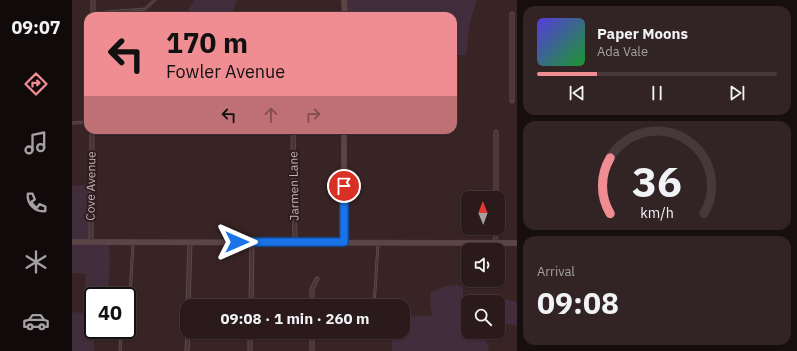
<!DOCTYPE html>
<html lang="en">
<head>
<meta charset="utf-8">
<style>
	:root { --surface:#2a1a1c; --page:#322325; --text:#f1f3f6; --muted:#a5a1a3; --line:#46383b; --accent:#ef8d92 }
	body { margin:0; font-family:"IBM Plex Sans",sans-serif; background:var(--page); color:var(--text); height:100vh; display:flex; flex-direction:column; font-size:15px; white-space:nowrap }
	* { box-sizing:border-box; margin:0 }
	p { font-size:13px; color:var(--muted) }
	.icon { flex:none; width:22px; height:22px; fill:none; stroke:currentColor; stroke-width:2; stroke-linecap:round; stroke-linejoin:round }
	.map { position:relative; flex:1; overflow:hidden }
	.panel { display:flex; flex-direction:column; gap:6px; padding:6px; background:#170e0f; width:280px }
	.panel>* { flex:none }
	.guide { position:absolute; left:12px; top:12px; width:373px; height:122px; border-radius:12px; box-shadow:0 1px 3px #0004,0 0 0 1px var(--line); background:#ef8d92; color:#111; overflow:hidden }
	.needle { width:26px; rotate:359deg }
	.controls { position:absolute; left:389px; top:191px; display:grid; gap:8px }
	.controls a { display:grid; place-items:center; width:44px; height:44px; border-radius:8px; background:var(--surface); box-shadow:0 1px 3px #0004,0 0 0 1px var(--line); font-size:20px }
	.speed { position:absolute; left:12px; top:287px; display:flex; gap:8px; font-size:20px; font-weight:700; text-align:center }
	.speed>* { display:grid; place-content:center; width:52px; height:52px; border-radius:50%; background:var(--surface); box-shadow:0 1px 3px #0004,0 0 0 1px var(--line); line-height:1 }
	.speed .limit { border:2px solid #111; border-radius:6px; background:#fff; color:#111 }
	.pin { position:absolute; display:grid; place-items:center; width:34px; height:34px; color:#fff; margin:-17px; border:2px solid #fff; border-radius:50%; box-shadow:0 1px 4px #0007 }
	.me { position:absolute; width:44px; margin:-22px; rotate:90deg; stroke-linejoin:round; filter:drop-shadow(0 0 3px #0008) }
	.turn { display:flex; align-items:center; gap:14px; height:84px; padding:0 16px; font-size:18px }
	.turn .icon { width:52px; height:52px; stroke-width:2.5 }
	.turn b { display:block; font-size:28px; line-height:34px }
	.lanes { display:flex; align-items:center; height:38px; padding:0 16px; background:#0003; justify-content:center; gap:20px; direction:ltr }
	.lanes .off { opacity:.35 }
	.big { font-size:30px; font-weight:700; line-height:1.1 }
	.panel .card { flex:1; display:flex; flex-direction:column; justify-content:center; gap:6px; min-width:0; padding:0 14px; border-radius:12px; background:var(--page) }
	.panel .dial { align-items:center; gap:0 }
	.dial svg { height:104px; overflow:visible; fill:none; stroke:var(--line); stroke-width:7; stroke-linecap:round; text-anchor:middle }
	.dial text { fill:var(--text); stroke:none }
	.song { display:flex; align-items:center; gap:12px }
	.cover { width:48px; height:48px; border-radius:6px; background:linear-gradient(135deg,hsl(250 70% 55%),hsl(130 70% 35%)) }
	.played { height:4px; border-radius:2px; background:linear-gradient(90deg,var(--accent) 25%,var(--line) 25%) }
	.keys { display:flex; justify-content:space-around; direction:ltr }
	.trip { position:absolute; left:108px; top:299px; width:230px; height:40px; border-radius:12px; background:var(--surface); box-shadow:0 1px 3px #0004,0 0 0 1px var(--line); font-weight:700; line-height:40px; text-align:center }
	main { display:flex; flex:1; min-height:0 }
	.tabs { display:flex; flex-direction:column; width:72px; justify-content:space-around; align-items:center; background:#110a0b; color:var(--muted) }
	.tabs .icon { width:28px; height:28px }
	.tabs .selected { color:var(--accent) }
	.tabs b { font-size:18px; color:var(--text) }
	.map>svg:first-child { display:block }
</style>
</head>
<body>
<main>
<nav class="tabs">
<b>09:07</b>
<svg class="icon selected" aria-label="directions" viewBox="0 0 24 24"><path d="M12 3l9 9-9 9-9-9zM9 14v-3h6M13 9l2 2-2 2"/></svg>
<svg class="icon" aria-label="music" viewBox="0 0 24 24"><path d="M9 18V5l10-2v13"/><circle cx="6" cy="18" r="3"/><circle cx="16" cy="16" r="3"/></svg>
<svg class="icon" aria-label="phone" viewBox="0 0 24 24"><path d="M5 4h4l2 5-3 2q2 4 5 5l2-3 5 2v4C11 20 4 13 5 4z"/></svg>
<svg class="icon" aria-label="climate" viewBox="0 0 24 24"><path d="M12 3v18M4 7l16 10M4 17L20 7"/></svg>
<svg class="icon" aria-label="car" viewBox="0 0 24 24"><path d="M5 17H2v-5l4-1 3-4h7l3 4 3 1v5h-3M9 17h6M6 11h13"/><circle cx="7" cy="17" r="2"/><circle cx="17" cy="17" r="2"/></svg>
</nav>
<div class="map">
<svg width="445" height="351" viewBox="0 0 445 351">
	<rect width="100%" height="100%" fill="#382325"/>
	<path fill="#422d3c" d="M122 0H165L159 16H113Z
		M274 0H405L398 21 394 55H381V16H274Z
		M17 184V240H0V186Z
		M37 244 38 264 36 290 13 289 14 274 0 273V245Z
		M385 285 391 287 392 327H396V332H409L413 334 417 351H320V332H331V315L360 316 358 304 359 292 373 286Z
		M434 299 445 302V325L434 324Z
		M0 312 21 314 22 351H0Z"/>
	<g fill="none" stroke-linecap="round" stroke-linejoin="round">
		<defs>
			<path id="lane" d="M23 13 73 9 83 0
				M165 16 166 14 271 15
				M0 123 16 122
				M302 306 306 244
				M55 316 57 313 61 244
				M48 351 49 330"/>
			<path id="street" d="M21 0V16
				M440 14V101
				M221 130 223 242
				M424 198V132
				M19 242 20 130
				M423 243 424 228
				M116 306 118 242
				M179 306 180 242
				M240 306V289L245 279
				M115 351 116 332
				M178 351V332
				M240 351V332"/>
			<path id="secondary" d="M272 0 273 16
				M0 242 445 243
				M272 242V130"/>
		</defs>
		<use href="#lane" stroke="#614f50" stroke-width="3"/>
		<use href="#street" stroke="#614f50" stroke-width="5"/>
		<use href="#secondary" stroke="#524042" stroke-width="6"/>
		<use href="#lane" stroke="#493738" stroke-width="1.5"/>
		<use href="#street" stroke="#493738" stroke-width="3.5"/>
		<use href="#secondary" stroke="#5b4546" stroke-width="5"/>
	</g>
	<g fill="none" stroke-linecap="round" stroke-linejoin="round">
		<defs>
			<path id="route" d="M165 242H272V186"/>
		</defs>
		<use href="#route" stroke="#114b97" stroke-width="10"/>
		<use href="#route" stroke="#1a73e8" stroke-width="7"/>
	</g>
	<g text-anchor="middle" stroke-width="4" stroke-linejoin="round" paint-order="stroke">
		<g font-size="12" fill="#c5b2b3" stroke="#2e1c1e">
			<text transform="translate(19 186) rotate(-89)" y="4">Cove Avenue</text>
			<text transform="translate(222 186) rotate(-91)" y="4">Jarmen Lane</text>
		</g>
	</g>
</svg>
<div class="controls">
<a><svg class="needle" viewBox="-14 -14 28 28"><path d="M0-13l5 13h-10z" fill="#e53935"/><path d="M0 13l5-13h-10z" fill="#a5a1a3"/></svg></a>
<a><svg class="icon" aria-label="sound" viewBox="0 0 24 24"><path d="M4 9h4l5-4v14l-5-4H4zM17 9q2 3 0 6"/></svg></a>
<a><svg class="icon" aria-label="search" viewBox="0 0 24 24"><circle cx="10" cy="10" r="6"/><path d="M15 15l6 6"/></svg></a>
</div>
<div class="speed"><div class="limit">40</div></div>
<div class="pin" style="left:272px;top:186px;background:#d93025"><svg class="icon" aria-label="arrive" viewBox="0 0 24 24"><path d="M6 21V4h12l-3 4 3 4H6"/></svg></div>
<svg class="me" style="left:165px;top:242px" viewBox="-20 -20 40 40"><path d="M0-17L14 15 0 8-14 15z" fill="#1a73e8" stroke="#fff" stroke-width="4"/></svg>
<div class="trip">09:08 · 1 min · 260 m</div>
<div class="guide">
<div class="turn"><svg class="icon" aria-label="left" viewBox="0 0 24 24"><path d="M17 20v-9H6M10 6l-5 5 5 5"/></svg><div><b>170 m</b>Fowler Avenue</div></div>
<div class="lanes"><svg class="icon" aria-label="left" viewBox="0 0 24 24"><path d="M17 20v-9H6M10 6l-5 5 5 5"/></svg><svg class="icon off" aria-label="ahead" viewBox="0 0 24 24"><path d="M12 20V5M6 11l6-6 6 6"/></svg><svg class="icon off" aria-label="right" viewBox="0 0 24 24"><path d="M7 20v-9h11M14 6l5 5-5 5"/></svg></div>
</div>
</div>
<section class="panel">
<div class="card">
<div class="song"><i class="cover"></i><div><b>Paper Moons</b><p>Ada Vale</p></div></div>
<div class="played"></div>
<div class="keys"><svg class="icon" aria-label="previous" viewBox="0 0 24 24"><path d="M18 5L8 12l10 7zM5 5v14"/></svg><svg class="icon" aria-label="pause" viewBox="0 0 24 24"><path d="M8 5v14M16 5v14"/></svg><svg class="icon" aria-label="next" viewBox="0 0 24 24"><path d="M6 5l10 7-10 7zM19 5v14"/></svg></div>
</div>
<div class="card dial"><svg viewBox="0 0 100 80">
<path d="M14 69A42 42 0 1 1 86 69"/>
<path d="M14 69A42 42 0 0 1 14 26" stroke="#ef8d92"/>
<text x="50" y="56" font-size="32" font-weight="700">36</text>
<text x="50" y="72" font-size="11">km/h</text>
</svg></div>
<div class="card"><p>Arrival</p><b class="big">09:08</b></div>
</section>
</main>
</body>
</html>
